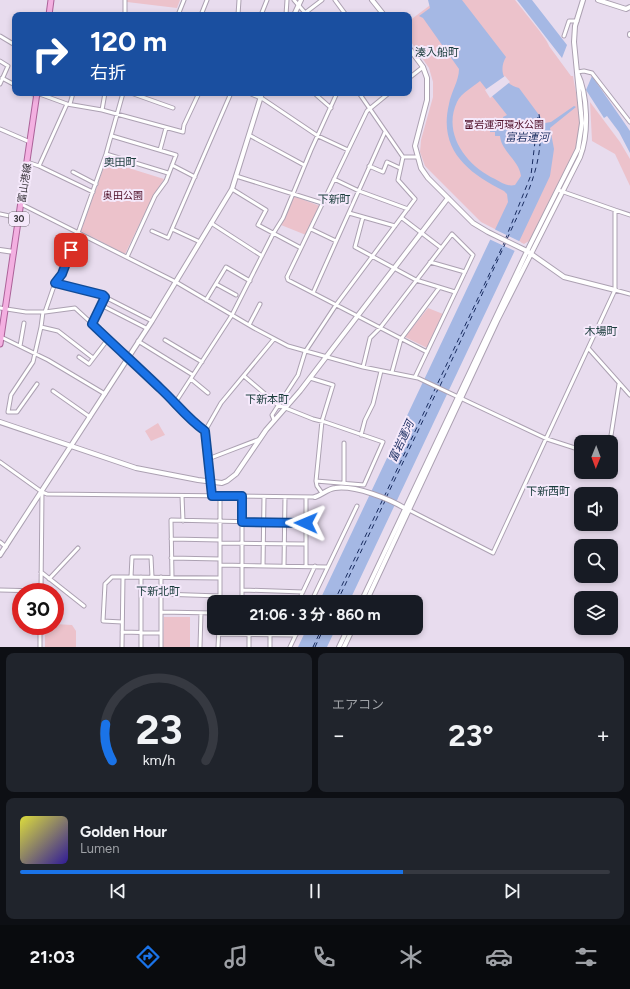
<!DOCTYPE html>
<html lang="ja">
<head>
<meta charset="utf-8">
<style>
	:root { --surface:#171b24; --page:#20242c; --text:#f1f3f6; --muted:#9ea1a6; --line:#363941; --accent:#1a73e8 }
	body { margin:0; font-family:Figtree,"Noto Sans JP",sans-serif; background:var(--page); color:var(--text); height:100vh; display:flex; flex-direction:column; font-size:15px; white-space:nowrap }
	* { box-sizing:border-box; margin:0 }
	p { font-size:13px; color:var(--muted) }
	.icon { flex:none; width:22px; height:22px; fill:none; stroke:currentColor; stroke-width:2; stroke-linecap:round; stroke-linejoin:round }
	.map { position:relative; height:647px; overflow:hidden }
	.sheet { display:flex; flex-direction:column; gap:6px; padding:6px; background:#0d0f14; flex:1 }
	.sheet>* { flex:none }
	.top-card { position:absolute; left:12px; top:12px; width:400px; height:84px; border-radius:8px; box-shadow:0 2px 6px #0003; background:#1a4fa0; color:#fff; overflow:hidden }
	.needle { width:26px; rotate:181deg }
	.tools { position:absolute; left:574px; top:435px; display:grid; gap:8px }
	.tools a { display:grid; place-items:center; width:44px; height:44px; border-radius:8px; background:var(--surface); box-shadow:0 2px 6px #0003; font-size:20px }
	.speed { position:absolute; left:12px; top:583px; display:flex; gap:8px; font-size:20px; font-weight:700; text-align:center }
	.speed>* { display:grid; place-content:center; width:52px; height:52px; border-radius:50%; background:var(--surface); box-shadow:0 2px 6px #0003; line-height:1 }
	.speed .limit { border:6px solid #d22; background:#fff; color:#111 }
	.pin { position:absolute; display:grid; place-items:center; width:34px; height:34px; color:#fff; margin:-17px; border-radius:8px; box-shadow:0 2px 6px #0006 }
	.me { position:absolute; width:44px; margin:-22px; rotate:271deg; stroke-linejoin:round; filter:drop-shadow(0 0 3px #0008) }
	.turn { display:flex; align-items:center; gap:14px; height:84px; padding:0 12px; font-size:18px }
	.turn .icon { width:52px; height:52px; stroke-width:2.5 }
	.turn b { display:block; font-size:28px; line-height:34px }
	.big { font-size:30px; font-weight:700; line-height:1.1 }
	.sheet .tile { flex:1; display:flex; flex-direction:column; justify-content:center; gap:6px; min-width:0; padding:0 14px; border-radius:8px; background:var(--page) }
	.sheet .dial { align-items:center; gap:0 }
	.dial svg { height:104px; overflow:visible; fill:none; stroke:var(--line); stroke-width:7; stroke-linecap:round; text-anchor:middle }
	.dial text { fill:var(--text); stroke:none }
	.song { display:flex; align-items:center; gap:12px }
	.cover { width:48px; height:48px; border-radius:6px; background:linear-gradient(135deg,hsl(60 70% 55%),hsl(250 70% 35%)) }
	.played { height:4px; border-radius:2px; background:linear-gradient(90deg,var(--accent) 65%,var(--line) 65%) }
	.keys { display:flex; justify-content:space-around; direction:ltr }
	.heat { display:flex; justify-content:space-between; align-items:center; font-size:22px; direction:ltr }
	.sheet .tiles { flex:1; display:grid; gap:6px; grid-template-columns:1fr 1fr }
	.tile:last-child { grid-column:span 2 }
	.trip { position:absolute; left:207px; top:595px; width:216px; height:40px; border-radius:8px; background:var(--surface); box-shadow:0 2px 6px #0003; font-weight:700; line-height:40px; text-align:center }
	.dock { display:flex; height:64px; justify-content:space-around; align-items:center; background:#090b0e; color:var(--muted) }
	.dock .icon { width:28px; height:28px }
	.dock .active { color:var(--accent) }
	.dock b { font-size:18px; color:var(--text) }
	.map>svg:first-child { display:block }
</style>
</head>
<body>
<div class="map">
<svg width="630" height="647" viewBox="0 0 630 647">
	<rect width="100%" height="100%" fill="#e8dcee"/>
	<path fill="#ecc2cb" d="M127 0H180L177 8 127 2Z
		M437 0H515C521 8 549 41 549 46L571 76H573C576 95 581 113 579 132 577 161 544 213 529 241L524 244 481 222 425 166 420 152 421 140 433 97V82L429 68 409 39V21Z
		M590 102 620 142 630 159V186L615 154 592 141Z
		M106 161 164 179 153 196 125 254 81 231Z
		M293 196 320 206 306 235 281 225 286 216Z
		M428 308 443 314 427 348 405 337Z
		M158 423 165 435 151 441 145 431Z
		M164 617H190V647H163Z
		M55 624 72 625 76 631V647H45V626H55Z"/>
	<path fill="#a5b8e4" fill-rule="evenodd" d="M428 0H462L506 57C498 70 504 85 519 88L545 123 551 122 574 106 576 107 550 128 554 149 550 176 349 602H319L508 202 507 194 504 191C468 173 438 150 449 104 451 92 459 81 459 69L423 18 419 16 430 8ZM480 81 507 115 503 117 504 128 501 130 496 127 490 129V132H495V136H500C501 151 519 160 521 176L515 185C507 187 501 182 495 179 467 166 442 134 457 102 461 93 473 87 480 81Z
		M517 0H532L567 45 562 58Z
		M592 76 630 131V153L619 132 607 116 604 118 586 90Z
		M307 628H336L327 647H298Z"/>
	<path fill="#e8dcee" d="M505 76 510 82 490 98 485 90Z
		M494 229 521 242 517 252 489 239Z"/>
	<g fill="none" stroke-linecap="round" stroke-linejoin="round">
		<path stroke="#182b5f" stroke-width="1" stroke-dasharray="5 4" stroke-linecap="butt" d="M507 239C526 197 546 162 539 114
			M505 240 531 175 538 117
			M440 386 506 242
			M384 497 504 243
			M386 498 438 389
			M334 602 383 499
			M337 602 385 501
			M313 647 322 628
			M315 647 324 628"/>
		<defs>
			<path id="minor" d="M294 0 307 15
				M335 0 346 15
				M305 13 322 0
				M125 15V0
				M178 15 184 0
				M201 15 207 0
				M238 15 239 0
				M261 15 267 0
				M286 15 287 0
				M0 36 15 45
				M564 36 569 21H577
				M0 61 8 66 0 84
				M577 72 584 71 592 73 630 122
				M2 78 15 85
				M409 78 423 67
				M30 93 37 95
				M37 93 67 104 102 110 183 132 184 125 199 93
				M131 93 173 108
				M249 93 263 99 318 136 348 150
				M290 93H291
				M314 93 331 108
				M359 93 403 157H417
				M389 93 367 111 287 277 288 280 427 352
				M70 104 73 93
				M102 110 105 93
				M0 129 30 142
				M249 135 304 165
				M112 136 176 155 166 181 155 196 127 257
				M160 150 166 128
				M106 154 168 173
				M27 162 39 166 67 104
				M172 165 195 177
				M39 166 93 192
				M369 166 383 172 387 162 400 168
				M73 172 96 184
				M236 176 322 203
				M334 179 359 191 408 209
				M232 189 266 210 258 225 301 248
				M21 204 176 282 254 328 288 346 363 367 418 378 547 439 581 450
				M615 210 630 215
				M349 213 395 226
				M0 214 19 218
				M363 217 355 247 416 280 455 292
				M402 218 440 247
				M211 223 262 256
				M311 229 336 241
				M152 231 168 238 172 229
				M78 233 106 154 123 93
				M200 242 172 229 231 93
				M430 262 465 272
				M55 283 103 295 105 297
				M216 284 236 295
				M615 290 630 294
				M313 293 385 132
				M206 300 226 267 250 281
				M0 308 26 312H45L75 308C101 332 127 355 152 380 170 397 185 416 205 431
				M43 312 41 327 58 331 93 358
				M45 312 55 283 62 274 78 233
				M92 324 101 305
				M249 325 260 304
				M146 328 101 305 105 297 152 321
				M1 337 48 360 105 394
				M165 340 202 362
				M138 341 193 375
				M20 346 24 323
				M589 349 630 395
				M79 357 89 364 108 339
				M363 367 370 338 380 328 452 234 473 255 415 377
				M392 372 401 339 439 288
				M244 376 278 405 313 419 325 422 383 442 364 485 316 481
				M310 378 333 385 322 421 316 481 317 486 322 493
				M191 379 208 393
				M37 384 17 412H8L11 395 33 362 41 327
				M53 391 90 417
				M175 403 232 315 273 234 283 218 311 150 337 93
				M274 420 272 415 298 375 305 352 336 305 415 199 398 180 403 157
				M361 435 365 420 373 404 381 371
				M610 442 619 384
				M208 459 260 439
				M0 462 42 492 47 494 315 497
				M344 482V443
				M182 496 183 521
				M212 496 205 431 221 403 274 339
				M242 496V602
				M409 510 493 553 615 290V210L558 190
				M171 539 220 540
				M0 542 6 547
				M220 543 306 544
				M171 558 220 559
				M220 565 327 567
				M263 566 264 497
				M284 566 285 497
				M306 566V497
				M41 572 84 606
				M131 577 132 557H151L152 577
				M141 577V647
				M172 577 171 520 306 523
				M49 579 78 548
				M0 590 41 591
				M243 590 303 592
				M41 592 42 492
				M161 594 220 596
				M220 602V496
				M298 602 315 566
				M311 602 357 506
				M161 612 214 613
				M122 622 103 621 105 584 112 577H123
				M122 632 161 633
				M219 634 296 635
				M270 635V647
				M40 647V626
				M122 647 123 577 220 578
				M161 647V577
				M200 647 201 613
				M218 647 219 628
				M249 647V628
				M290 647 299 628"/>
			<path id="tertiary" d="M372 0 384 15
				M598 0 626 9 630 7
				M294 15 301 0
				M630 34V35
				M409 48 423 67 427 78V100L415 146 421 168 428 178 473 223 488 232 527 251 564 277 615 290
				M0 250 14 252
				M0 422 136 468 198 480 222 483 227 481 236 474 266 430 300 391 448 198
				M315 497C322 495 327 489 335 488 355 485 390 499 406 509
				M0 555 152 321 232 189 262 93
				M361 602 530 245 578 149 582 123 574 42 575 26 583 0
				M366 602 498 319 580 157C589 134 588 95 577 72
				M339 647 348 628
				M344 647 353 628"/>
			<path id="primary" d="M49 15 51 0
				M0 344 37 93"/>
		</defs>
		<use href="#minor" stroke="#aca1b2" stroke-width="5"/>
		<use href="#tertiary" stroke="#aca1b2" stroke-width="6"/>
		<use href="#primary" stroke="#ac6299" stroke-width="7"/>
		<use href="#minor" stroke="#fff" stroke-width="3"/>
		<use href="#tertiary" stroke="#fff" stroke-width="4"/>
		<use href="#primary" stroke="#f3b0e1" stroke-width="5"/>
	</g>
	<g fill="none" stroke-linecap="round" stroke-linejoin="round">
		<defs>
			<path id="route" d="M71 250 62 274 55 283 103 295 105 297 92 324C115 346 138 367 161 389 176 403 188 419 205 431L212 496H242V522L306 523"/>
		</defs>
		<use href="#route" stroke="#114b97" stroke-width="10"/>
		<use href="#route" stroke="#1a73e8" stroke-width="7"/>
	</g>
	<g text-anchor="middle" stroke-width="4" stroke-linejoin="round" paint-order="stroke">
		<rect fill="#f5e9fb" stroke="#706a73" stroke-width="1" x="9" y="212" width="20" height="14" rx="3"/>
		<g font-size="9" font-weight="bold" fill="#373339">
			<text x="19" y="222">30</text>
		</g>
		<g font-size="10" fill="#4c0c25" stroke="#f5e9fb">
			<text x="504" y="128">富岩運河環水公園</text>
			<text x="123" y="199">奥田公園</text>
		</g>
		<g font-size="10" fill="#373339" stroke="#f5e9fb">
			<text transform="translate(24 183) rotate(-81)" y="4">富山港線</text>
		</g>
		<g font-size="11" fill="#1a3c3c" stroke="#f5e9fb">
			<text x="437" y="56">湊入船町</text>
			<text x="120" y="166">奥田町</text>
			<text x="334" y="203">下新町</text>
			<text x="601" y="335">木場町</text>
			<text x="267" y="403">下新本町</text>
			<text x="548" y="495">下新西町</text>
			<text x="158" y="595">下新北町</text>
		</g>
		<g font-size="11" font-style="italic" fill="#182b5f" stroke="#f5e9fb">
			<text x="527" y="141">富岩運河</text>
			<text transform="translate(401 441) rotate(-65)" y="4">富岩運河</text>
		</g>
	</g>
</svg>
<div class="tools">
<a><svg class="needle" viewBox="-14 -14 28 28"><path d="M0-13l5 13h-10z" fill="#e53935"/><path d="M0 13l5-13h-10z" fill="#9ea1a6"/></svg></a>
<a><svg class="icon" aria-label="sound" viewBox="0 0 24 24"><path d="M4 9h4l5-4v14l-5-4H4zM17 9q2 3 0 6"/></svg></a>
<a><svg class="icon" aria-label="search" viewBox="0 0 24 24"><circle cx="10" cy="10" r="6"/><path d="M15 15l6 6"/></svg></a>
<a><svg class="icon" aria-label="layers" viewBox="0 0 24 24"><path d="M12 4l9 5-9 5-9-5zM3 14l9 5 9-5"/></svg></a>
</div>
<div class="speed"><div class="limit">30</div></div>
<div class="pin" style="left:71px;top:250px;background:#d93025"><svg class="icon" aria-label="arrive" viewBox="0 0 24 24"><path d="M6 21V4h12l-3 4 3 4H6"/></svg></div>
<svg class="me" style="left:306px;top:523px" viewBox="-20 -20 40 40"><path d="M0-17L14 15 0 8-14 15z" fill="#1a73e8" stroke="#fff" stroke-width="4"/></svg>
<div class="trip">21:06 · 3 分 · 860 m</div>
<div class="top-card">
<div class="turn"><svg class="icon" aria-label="right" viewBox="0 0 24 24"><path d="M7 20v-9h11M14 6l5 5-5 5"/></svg><div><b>120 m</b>右折</div></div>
</div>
</div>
<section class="sheet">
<div class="tiles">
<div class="tile dial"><svg viewBox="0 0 100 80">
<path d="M14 69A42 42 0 1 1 86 69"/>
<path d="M14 69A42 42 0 0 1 9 41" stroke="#1a73e8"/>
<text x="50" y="56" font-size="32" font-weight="700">23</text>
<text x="50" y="72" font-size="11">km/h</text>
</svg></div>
<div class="tile"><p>エアコン</p>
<div class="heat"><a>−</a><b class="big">23°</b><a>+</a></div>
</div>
<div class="tile">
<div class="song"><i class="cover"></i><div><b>Golden Hour</b><p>Lumen</p></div></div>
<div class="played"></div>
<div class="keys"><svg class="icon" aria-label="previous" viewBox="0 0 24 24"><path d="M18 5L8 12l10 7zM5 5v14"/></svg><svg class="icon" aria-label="pause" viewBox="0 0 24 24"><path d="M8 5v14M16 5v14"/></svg><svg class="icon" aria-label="next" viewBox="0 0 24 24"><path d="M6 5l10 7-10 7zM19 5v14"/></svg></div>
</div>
</div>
</section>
<nav class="dock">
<b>21:03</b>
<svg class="icon active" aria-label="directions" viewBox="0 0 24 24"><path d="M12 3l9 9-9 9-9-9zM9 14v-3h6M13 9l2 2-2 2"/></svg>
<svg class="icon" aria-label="music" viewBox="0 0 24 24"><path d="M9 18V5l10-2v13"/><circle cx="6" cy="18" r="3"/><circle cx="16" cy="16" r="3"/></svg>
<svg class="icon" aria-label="phone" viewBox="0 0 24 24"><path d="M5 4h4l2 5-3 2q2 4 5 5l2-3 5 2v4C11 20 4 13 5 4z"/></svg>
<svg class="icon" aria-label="climate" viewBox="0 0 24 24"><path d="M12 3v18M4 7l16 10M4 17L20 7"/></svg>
<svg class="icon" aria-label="car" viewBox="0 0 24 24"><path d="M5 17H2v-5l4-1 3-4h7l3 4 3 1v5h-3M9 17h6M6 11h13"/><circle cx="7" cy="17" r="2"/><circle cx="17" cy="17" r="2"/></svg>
<svg class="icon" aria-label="filters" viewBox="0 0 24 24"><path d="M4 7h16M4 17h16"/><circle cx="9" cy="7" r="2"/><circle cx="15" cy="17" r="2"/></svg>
</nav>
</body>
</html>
